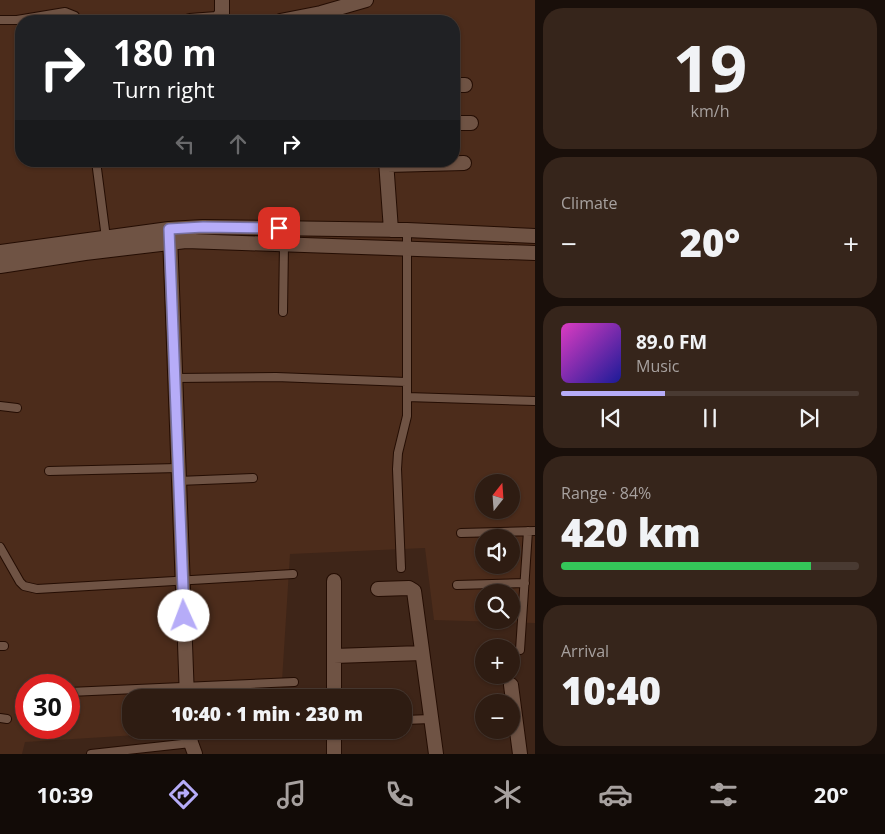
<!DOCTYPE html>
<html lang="en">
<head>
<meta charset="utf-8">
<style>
	:root { --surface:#2e1c12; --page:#36251b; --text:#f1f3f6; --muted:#a7a19f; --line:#493a32; --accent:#b6acf8 }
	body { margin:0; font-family:"Open Sans",sans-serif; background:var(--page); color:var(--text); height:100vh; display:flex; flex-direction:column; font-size:19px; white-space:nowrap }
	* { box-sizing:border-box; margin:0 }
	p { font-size:16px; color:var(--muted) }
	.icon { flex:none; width:28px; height:28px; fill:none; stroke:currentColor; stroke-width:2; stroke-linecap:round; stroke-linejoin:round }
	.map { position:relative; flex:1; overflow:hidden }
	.panel { display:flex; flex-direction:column; gap:8px; padding:8px; background:#190f0a; width:350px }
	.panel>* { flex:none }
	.top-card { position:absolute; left:15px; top:15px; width:445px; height:152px; border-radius:20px; box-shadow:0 1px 4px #0004,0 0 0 1px var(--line); background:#202124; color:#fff; overflow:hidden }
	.needle { width:32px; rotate:17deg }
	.tools { position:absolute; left:475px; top:474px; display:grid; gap:10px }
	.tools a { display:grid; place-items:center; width:45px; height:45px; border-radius:50%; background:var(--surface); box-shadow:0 1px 4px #0004,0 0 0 1px var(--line); font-size:25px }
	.speed { position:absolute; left:15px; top:674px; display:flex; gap:10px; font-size:25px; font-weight:700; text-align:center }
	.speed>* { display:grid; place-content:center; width:65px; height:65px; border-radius:50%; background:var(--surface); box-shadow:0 1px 4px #0004,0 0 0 1px var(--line); line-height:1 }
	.speed .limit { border:8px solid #d22; background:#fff; color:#111 }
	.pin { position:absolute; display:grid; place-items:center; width:42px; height:42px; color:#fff; margin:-21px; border-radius:10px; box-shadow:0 2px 8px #0006 }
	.me { position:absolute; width:55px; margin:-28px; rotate:358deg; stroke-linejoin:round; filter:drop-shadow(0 0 4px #0008) }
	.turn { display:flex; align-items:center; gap:18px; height:105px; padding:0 15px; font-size:22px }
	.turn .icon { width:65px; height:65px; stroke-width:2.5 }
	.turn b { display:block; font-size:35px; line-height:42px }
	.lanes { display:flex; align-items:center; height:48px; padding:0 15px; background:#0003; justify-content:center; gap:25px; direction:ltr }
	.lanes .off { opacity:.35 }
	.big { font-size:38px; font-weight:800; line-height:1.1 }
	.panel .widget { flex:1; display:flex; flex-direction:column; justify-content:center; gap:8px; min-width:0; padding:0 18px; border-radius:20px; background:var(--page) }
	.panel .dial { align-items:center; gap:0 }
	.dial b { font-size:65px; line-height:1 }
	.song { display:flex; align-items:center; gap:15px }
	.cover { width:60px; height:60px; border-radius:8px; background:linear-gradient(135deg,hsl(310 70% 55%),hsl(240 70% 35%)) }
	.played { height:5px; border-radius:2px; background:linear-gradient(90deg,var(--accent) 35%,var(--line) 35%) }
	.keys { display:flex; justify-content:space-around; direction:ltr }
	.heat { display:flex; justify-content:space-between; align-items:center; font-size:28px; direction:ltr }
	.charge { height:8px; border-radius:4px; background:linear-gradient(90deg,#34c759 84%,var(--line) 0) }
	.trip { position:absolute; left:122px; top:689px; width:290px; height:50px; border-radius:20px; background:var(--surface); box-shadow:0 1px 4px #0004,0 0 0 1px var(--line); font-weight:800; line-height:50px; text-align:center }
	.tabs { display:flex; height:80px; justify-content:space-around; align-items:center; background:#120b07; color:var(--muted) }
	.tabs .icon { width:35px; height:35px }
	.tabs .selected { color:var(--accent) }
	.tabs b { font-size:22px; color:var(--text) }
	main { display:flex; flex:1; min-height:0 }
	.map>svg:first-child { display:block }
</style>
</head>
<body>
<main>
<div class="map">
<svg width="535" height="754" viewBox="0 0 535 754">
	<rect width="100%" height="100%" fill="#3e2518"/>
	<path fill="#4c2c1b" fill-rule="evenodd" d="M0 0H535V623L434 620 425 548 290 554 281 697 131 698V730H217L25 742 22 754H0ZM21 21H454V161H21ZM484 482H511V510H484ZM484 538H511V565H484ZM484 592H511V620H484ZM26 685H69V728H26Z"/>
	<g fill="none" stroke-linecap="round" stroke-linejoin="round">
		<defs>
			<path id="service" d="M0 20H17L65 12 75 16 78 21
				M96 161 106 238
				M283 312 284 244
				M175 378 276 377 406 382
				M407 397 535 401
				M0 406 17 408
				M49 471 178 468
				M178 481 253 478
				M461 533 535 531
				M0 547 20 582 24 586 37 589 293 574
				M401 568 397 469 398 453 407 416V230
				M457 585 525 583
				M0 646H4
				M520 650 528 531
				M69 692 294 682
				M0 718 7 719
				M404 720 431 719
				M91 754 191 743"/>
			<path id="minor" d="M190 21 217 19 222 14V0
				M280 21 321 13 366 0
				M454 85H465
				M454 123H471
				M386 161 391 230
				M387 165 464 163
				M170 235 187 698
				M0 252 169 229 203 227 407 230 535 236
				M0 266 85 253 186 241 535 253
				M334 581V698
				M378 589 409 588 414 591 436 754
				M334 656 422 653
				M511 685 520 754
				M189 730 191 743 195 754
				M334 730V754"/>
		</defs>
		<use href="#service" stroke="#240d03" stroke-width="10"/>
		<use href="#minor" stroke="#240d03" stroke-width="16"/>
		<use href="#service" stroke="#6f5344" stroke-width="8"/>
		<use href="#minor" stroke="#6f5344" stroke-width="14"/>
	</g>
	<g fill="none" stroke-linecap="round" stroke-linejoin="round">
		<defs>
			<path id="route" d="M184 616 169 229 203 227 279 228"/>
		</defs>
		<use href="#route" stroke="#7670a1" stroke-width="12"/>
		<use href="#route" stroke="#b6acf8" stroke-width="9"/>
	</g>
</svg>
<div class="tools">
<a><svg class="needle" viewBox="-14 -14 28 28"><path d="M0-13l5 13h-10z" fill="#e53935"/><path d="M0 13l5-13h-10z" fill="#a7a19f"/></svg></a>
<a><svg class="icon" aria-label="sound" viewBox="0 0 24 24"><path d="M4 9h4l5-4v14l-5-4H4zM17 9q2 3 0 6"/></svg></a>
<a><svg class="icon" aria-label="search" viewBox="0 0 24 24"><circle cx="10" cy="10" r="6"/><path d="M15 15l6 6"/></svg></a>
<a>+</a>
<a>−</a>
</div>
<div class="speed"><div class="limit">30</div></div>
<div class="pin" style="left:279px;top:228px;background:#d93025"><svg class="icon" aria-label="arrive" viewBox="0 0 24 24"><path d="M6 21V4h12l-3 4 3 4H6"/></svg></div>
<svg class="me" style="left:184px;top:616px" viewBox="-20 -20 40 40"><circle r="19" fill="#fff"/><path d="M0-13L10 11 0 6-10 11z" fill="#b6acf8"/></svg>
<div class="trip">10:40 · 1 min · 230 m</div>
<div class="top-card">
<div class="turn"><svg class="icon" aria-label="right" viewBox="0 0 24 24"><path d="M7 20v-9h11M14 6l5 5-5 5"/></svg><div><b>180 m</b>Turn right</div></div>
<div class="lanes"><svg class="icon off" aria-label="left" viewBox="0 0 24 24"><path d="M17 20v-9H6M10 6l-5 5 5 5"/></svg><svg class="icon off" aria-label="ahead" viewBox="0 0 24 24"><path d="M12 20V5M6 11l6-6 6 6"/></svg><svg class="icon" aria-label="right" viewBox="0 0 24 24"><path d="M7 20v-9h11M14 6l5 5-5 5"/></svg></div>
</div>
</div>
<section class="panel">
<div class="widget dial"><b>19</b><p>km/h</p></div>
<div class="widget"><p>Climate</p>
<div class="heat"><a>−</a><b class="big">20°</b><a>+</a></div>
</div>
<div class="widget">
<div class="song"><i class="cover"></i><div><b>89.0 FM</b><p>Music</p></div></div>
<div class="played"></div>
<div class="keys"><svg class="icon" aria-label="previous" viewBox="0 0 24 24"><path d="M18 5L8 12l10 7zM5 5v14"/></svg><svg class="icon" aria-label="pause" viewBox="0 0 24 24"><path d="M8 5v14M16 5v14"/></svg><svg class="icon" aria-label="next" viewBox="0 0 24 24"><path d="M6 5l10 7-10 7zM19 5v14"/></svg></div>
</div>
<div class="widget"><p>Range · 84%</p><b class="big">420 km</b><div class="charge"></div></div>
<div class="widget"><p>Arrival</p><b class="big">10:40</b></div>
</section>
</main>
<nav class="tabs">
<b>10:39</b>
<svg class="icon selected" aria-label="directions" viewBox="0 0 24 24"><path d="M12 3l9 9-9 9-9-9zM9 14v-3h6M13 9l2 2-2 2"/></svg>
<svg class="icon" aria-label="music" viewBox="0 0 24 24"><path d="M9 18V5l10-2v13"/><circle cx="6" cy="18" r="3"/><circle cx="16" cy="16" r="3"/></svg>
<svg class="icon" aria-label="phone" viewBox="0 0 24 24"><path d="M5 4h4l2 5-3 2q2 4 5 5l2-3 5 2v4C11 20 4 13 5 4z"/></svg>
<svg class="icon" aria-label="climate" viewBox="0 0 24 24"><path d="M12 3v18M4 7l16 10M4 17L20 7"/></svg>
<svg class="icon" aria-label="car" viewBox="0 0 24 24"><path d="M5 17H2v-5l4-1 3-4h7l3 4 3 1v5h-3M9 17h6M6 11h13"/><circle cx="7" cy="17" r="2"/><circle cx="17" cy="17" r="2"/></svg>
<svg class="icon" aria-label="filters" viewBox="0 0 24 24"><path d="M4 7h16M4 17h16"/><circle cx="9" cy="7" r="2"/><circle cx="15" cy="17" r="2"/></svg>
<b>20°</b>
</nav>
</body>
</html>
